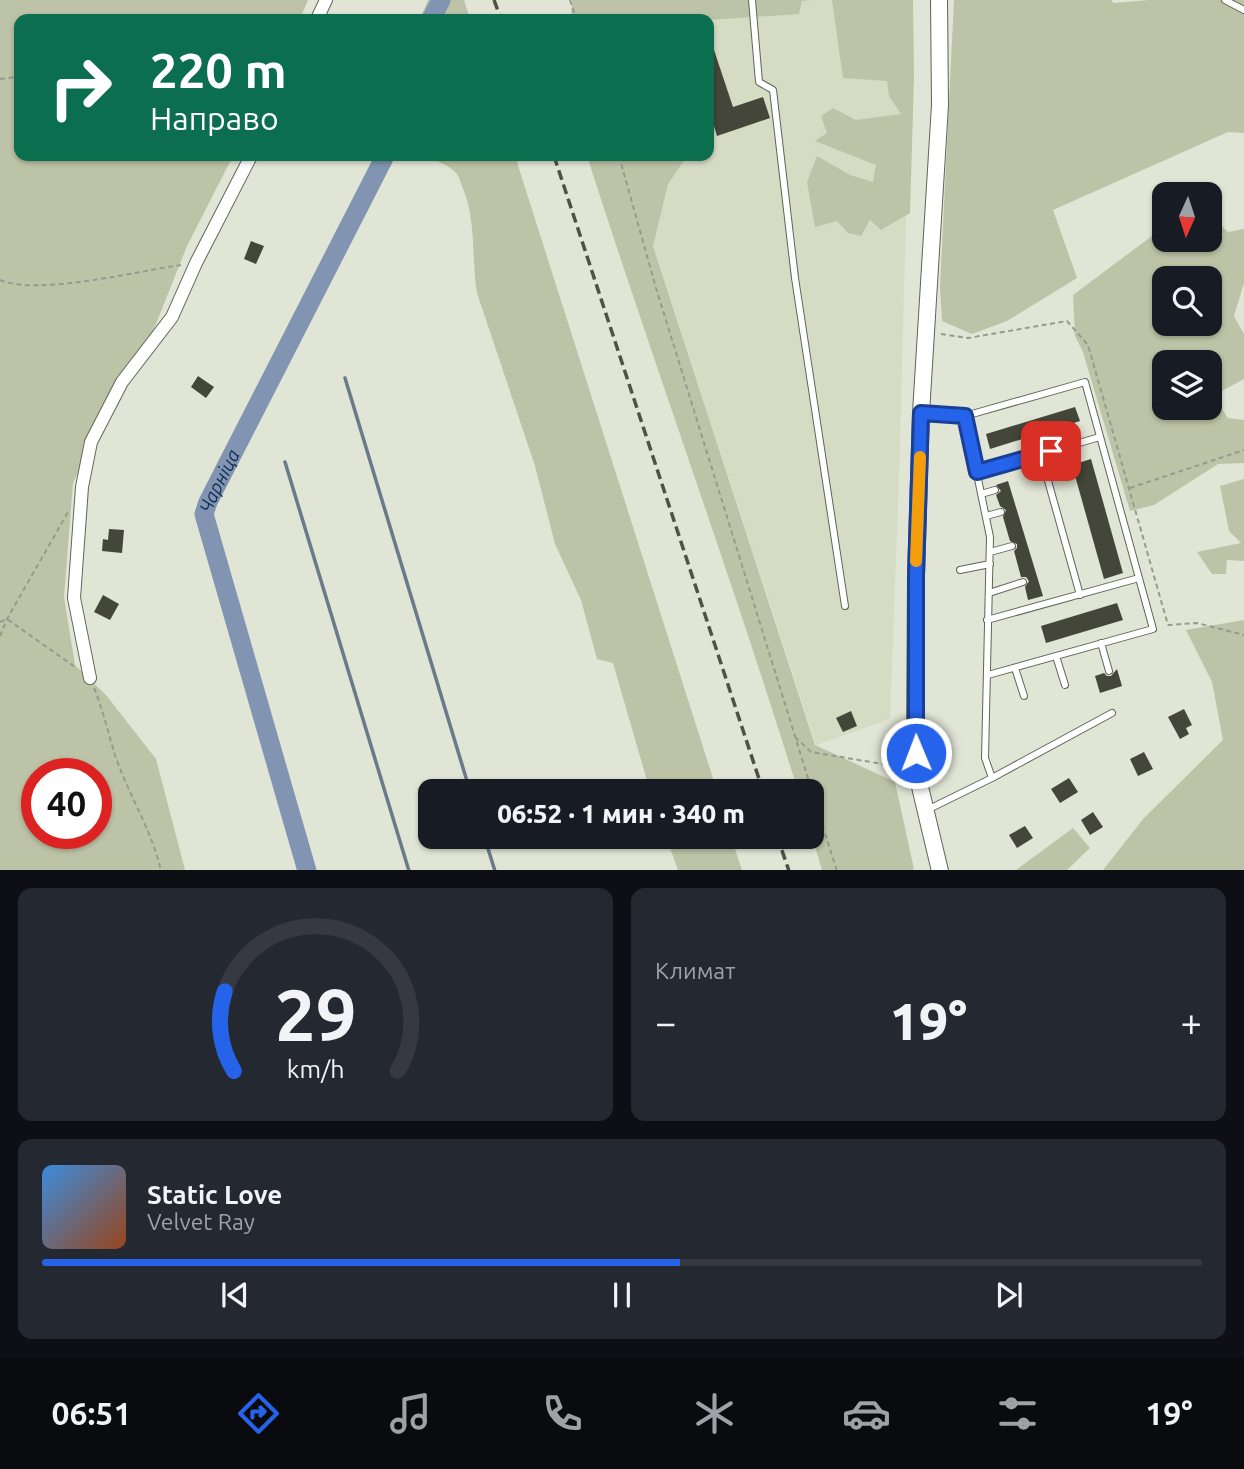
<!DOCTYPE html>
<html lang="ru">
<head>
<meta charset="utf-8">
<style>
	:root { --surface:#171b24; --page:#242831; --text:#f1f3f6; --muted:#9ea1a6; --line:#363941; --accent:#2563eb }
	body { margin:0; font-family:Ubuntu,sans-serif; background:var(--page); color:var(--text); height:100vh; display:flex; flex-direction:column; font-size:26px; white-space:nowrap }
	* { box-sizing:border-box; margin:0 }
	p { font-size:23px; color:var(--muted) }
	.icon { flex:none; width:38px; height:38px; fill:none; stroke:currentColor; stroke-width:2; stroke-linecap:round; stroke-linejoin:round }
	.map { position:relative; height:870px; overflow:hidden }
	.panel { display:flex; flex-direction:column; gap:18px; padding:18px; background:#0d0f14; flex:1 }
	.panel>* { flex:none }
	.hud { position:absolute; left:14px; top:14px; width:700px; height:147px; border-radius:14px; box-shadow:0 2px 5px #0004; background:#0b6e4f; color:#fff; overflow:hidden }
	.needle { width:46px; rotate:183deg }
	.tools { position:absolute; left:1152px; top:182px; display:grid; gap:14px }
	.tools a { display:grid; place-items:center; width:70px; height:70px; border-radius:14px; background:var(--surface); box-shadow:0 2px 5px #0004; font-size:35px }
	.speed { position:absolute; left:21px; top:758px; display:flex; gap:14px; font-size:35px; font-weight:700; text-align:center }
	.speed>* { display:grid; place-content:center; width:91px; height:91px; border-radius:50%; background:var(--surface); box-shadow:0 2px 5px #0004; line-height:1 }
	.speed .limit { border:10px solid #d22; background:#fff; color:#111 }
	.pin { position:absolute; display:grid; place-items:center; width:60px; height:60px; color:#fff; margin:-30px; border-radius:14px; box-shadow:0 4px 10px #0006 }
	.me { position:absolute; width:77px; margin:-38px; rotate:359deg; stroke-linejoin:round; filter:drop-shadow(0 0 5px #0008) }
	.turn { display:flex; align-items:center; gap:24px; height:147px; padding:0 21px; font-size:32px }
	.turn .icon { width:91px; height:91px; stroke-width:2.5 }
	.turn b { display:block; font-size:49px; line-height:60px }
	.big { font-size:52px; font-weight:800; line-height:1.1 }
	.panel .card { flex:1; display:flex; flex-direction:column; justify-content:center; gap:10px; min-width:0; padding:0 24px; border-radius:14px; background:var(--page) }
	.panel .dial { align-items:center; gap:0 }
	.dial svg { height:182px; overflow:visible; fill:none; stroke:var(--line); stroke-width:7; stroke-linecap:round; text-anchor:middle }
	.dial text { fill:var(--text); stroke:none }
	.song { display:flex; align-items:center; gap:21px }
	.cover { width:84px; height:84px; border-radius:10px; background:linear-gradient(135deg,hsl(210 70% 55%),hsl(20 70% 35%)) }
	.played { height:7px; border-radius:4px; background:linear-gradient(90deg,var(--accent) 55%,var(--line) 55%) }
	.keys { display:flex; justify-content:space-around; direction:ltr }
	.heat { display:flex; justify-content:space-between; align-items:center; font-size:38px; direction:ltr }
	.panel .tiles { flex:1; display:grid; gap:18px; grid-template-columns:1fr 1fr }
	.card:last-child { grid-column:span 2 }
	.trip { position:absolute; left:418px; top:779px; width:406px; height:70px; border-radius:14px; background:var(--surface); box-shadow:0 2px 5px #0004; font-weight:800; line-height:70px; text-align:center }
	.menu { display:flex; height:112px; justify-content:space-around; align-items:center; background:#090b0e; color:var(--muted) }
	.menu .icon { width:49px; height:49px }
	.menu .on { color:var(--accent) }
	.menu b { font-size:32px; color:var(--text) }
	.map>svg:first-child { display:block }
</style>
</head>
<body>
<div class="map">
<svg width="1244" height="871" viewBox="0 0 1244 871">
	<rect width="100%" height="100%" fill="#e1e5d5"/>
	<path fill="#d6dbc4" d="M573 0H912L899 478 890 719 816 745 624 156H709V19Z"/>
	<path fill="#bdc3a6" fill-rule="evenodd" d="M0 0H308L300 19H19V156H233L187 246 148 344 101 426 73 483 64 597 75 665 106 695 156 759 185 870H0ZM37 774H96V833H37Z
		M428 0H464L470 19H420Z
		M572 0H811L802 1 799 14 709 20 571 19Z
		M832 0H913L914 78 910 213 881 230 870 220 861 236 848 233 837 221 815 227 807 182 817 156 850 175 873 182 876 165 815 141 827 133 821 116 833 108 856 120 901 114 889 96 887 81 843 78Z
		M954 0H1111L1114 3 1149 0H1244V133L1228 132 1053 210 1077 278 1007 321 972 334 942 321 940 287Z
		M415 156H515L717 791H650L613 663 597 659 581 600 555 544 535 466 477 293C471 257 477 221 462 186 460 181 459 175 455 172 444 161 429 158 415 156Z
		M587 156H687L668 184 653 246 815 745 895 782 914 869 912 870H822L812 837V791H798C732 578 655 368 587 156Z
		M1209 217H1212L1228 232 1244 229V283L1234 316 1244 334V379L1220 392V406L1228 418 1244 420V463L1218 464 1154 505 1130 511 1083 352 1075 336 1073 295 1164 227V240H1209ZM1164 278H1209V324H1164ZM1164 362H1209V408H1164Z
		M1244 479V561L1227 560 1226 574H1212L1197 552 1241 543 1229 531 1220 486Z
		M1244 620V870H1103L1144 818 1223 740 1212 682 1186 630Z
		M1073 828 1090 848 1067 870H1016Z
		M666 837H731L742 870H678Z"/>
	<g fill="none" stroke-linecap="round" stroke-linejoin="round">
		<path stroke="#6b798c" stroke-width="3.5" d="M345 378 470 791
			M285 462 409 871
			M484 836 495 871"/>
		<g stroke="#8195b2" stroke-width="19">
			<path d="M431 19 441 0"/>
			<path id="s1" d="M307 871 204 514 208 502 385 156"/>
		</g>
	</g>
	<path fill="#434639" d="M710 38 733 107 763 97 770 118 717 136 709 110Z
		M251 241 264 246 256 264 244 259Z
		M198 376 214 387 206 398 191 387Z
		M1075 407 1080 421 990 449 986 434Z
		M1091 459 1123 573 1104 579 1072 465Z
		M1008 481 1043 596 1028 600 1025 587 1029 581 1026 577H1021L1014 551 1017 548V544L1010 541 1003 517 1006 510 1000 506 996 495 1001 491 996 485Z
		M109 529 124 530 122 553 102 551 103 539 108 540Z
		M103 595 119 604 110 620 94 612Z
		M1117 603 1123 620 1046 643 1041 626Z
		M1117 669 1122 686 1100 693 1095 676 1104 673 1107 676H1111Z
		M1184 709 1192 725 1186 728 1189 734 1180 739 1168 717Z
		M851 711 857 726 843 732 836 718Z
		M1144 752 1153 769 1138 776 1130 759Z
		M1069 778 1078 792 1060 803 1051 789Z
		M1093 812 1103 827 1090 835 1081 820Z
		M1025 826 1033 838 1017 848 1009 835Z"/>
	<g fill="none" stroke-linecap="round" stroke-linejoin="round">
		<defs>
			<path id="lane" d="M752 0 759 82 773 90 795 278 845 606
				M1225 0 1244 10
				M921 413 965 416 1085 382 1153 629 988 675
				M1043 463 1080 595
				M977 472 1100 437
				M981 494 995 490
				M986 516 1001 512
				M990 552 1012 546
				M960 570 990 564
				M989 593 1023 582
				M987 620 1139 578
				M1101 643 1109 671
				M1056 656 1065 685
				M1015 668 1024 696
				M992 778 1112 713
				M927 810 992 778 985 758 990 537 965 416"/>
			<path id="street" d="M317 19 326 0
				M90 678 74 598 82 487 91 442 122 382 172 317 196 263 251 156"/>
			<path id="secondary" d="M939 0 940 105 921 413 916 576 915 737 916 770 940 871"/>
		</defs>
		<use href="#lane" stroke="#616456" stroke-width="8"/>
		<use href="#street" stroke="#616456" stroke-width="14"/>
		<use href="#secondary" stroke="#616456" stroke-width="18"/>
		<path stroke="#979a8e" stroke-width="2" stroke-dasharray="5 3.5" stroke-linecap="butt" d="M570 0 576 19
			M0 79 19 77
			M619 156 656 288 812 791
			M0 280C37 296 138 271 181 265
			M941 334 968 338 1067 321 1088 345 1168 625 1197 623 1244 635
			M1130 488 1244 450
			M0 622 7 619 75 667
			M0 636 7 619 68 512
			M94 688C103 710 108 732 115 755 128 794 152 830 161 871
			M795 737 811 752 901 767
			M812 793 837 871"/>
		<use href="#lane" stroke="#fff" stroke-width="6"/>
		<use href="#street" stroke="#fff" stroke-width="12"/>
		<use href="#secondary" stroke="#fff" stroke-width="16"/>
		<path stroke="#4f5149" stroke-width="3.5" stroke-dasharray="10 5" stroke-linecap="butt" d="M494 0 501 19
			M554 156 763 791
			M777 836 789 871"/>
	</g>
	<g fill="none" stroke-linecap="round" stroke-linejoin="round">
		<defs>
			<path id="route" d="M916 753V576L921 413 965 416 977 472 1051 451"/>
		</defs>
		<use href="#route" stroke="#184099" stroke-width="18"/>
		<use href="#route" stroke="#2563eb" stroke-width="12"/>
		<path stroke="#f59e0b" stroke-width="12" d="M916 561 920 457"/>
	</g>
	<g text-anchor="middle" stroke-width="7" stroke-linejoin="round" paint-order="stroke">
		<g font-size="19" font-style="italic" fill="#112b53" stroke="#e1e5d5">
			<text dy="7" stroke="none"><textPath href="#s1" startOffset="408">Чарніца</textPath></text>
		</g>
	</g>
</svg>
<div class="tools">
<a><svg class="needle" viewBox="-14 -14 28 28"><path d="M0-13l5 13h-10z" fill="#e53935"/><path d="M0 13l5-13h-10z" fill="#9ea1a6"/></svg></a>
<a><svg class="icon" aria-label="search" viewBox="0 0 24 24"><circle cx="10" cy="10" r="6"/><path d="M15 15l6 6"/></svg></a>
<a><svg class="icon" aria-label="layers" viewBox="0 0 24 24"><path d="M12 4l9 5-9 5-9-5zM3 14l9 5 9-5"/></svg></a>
</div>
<div class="speed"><div class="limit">40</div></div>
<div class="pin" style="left:1051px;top:451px;background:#d93025"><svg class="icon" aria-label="arrive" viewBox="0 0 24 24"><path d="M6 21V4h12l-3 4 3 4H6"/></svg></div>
<svg class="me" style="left:916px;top:753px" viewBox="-20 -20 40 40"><circle r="17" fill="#2563eb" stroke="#fff" stroke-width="3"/><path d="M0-11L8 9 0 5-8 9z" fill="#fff"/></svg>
<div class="trip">06:52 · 1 мин · 340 m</div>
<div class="hud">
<div class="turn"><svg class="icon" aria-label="right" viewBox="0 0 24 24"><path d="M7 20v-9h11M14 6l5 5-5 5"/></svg><div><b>220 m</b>Направо</div></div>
</div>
</div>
<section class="panel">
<div class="tiles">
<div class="card dial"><svg viewBox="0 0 100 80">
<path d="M14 69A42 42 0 1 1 86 69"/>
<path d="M14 69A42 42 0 0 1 10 34" stroke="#2563eb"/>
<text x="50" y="56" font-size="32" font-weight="700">29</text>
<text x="50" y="72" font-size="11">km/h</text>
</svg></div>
<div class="card"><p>Климат</p>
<div class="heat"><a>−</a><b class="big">19°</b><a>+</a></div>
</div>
<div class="card">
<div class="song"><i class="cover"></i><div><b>Static Love</b><p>Velvet Ray</p></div></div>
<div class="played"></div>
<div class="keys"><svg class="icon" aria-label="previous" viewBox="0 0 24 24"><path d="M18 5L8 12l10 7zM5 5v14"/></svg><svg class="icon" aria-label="pause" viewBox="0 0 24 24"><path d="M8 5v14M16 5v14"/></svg><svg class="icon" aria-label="next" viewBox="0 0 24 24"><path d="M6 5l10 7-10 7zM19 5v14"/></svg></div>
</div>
</div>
</section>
<nav class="menu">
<b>06:51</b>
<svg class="icon on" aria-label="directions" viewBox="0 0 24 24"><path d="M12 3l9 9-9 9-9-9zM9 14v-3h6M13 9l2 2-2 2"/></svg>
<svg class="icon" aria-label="music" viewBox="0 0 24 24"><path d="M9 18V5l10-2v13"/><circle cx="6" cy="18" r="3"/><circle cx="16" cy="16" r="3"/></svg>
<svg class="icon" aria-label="phone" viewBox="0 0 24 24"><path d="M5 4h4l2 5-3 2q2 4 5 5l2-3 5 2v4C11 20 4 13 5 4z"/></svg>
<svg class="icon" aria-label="climate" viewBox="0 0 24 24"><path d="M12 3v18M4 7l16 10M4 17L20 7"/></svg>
<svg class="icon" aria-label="car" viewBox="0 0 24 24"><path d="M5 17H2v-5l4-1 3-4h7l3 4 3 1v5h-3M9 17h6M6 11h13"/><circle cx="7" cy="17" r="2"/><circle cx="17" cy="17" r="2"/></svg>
<svg class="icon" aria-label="filters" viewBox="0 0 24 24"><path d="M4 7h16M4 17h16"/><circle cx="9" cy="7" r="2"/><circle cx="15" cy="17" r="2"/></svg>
<b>19°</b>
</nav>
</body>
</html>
